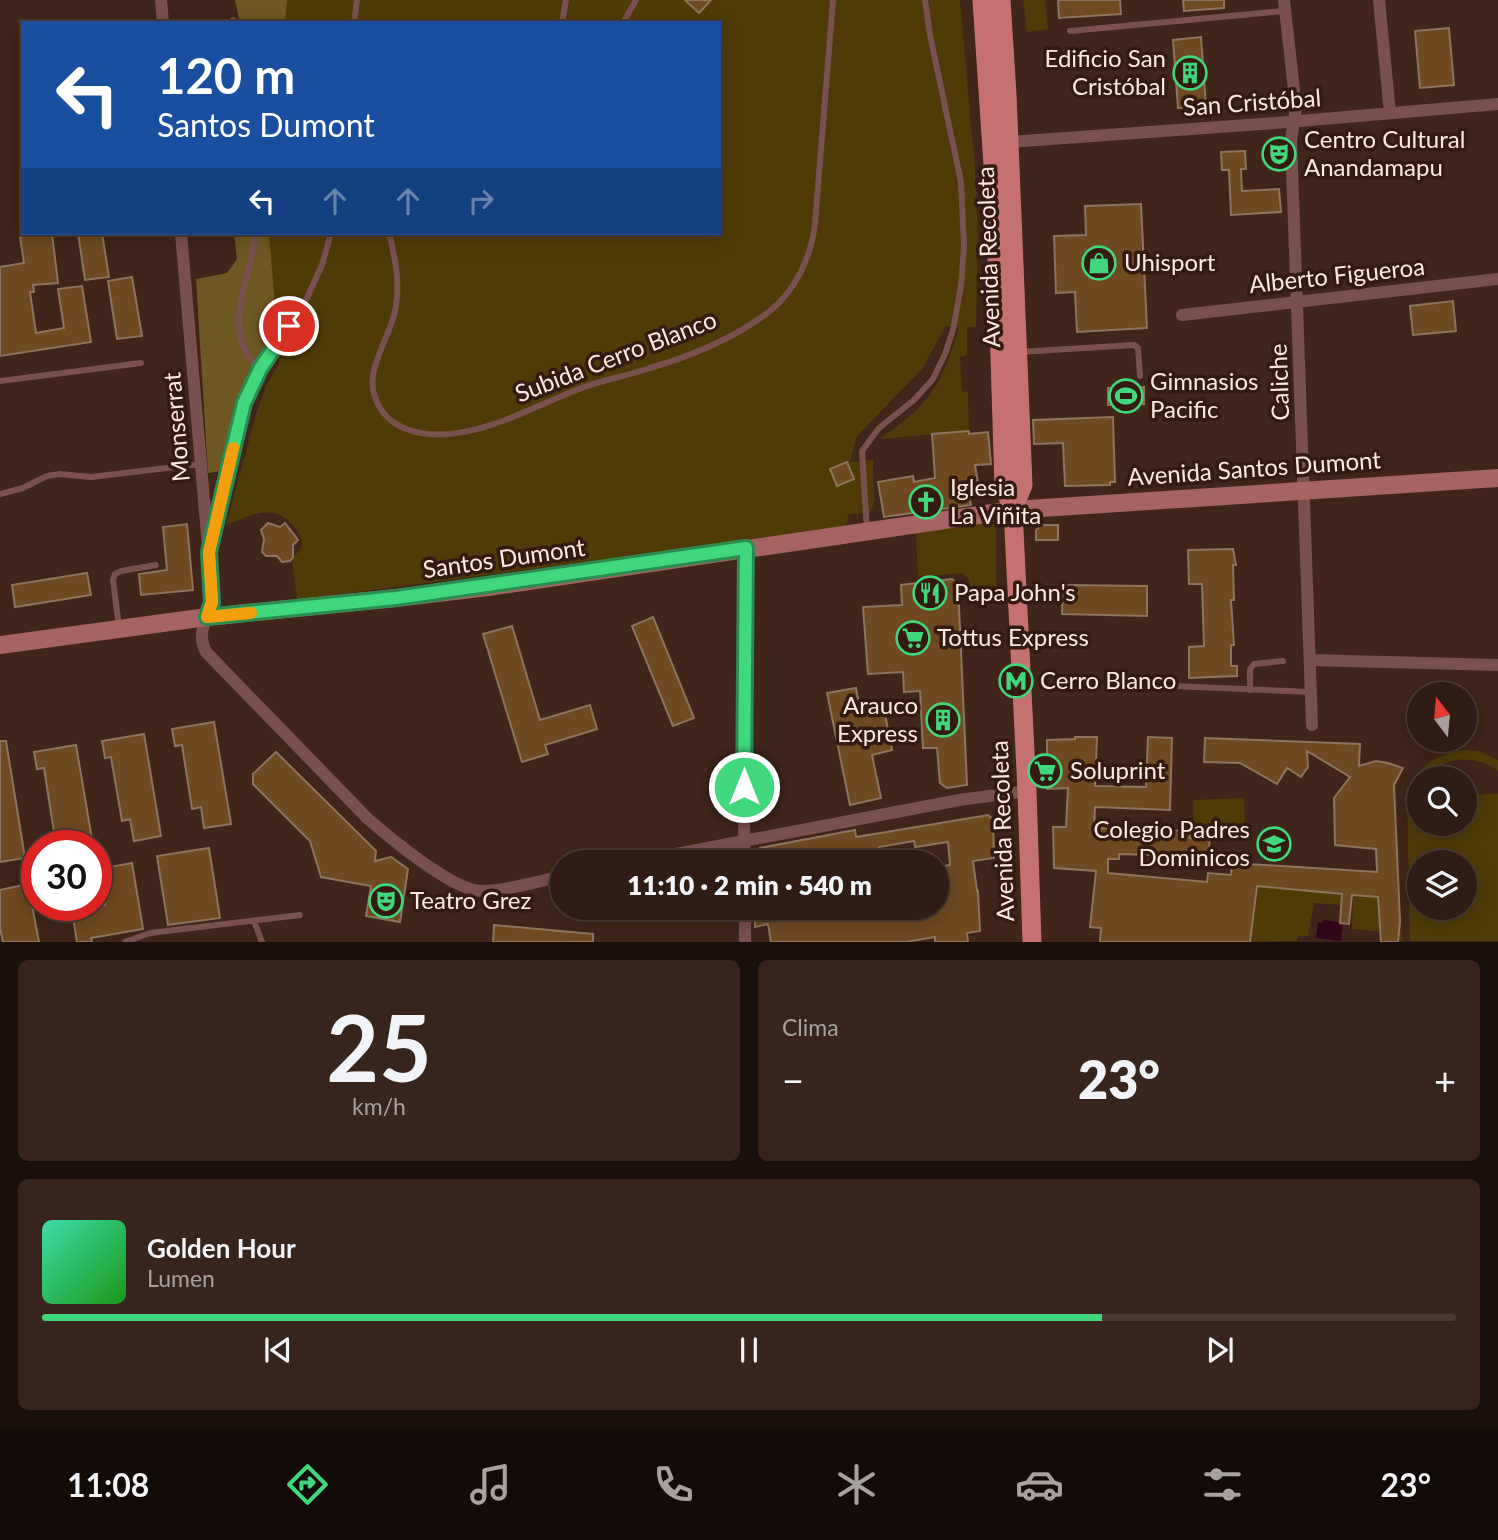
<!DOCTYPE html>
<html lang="es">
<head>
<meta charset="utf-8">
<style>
	:root { --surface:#2f1c14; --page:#37251d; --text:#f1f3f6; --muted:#a7a1a0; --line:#4a3a34; --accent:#41d77c }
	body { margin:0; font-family:Lato,sans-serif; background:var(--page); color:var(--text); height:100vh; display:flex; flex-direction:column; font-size:26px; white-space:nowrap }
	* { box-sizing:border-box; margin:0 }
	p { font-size:23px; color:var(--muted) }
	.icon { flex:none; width:38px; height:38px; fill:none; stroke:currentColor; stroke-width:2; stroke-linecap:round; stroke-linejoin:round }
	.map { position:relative; height:942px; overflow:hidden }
	.drawer { display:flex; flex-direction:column; gap:18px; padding:18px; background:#1a0f0b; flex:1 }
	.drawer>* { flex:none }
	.top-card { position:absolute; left:21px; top:21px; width:700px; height:214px; border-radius:0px; box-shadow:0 4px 18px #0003,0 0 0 2px var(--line); background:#1a4fa0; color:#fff; overflow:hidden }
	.needle { width:46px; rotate:344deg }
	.tools { position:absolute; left:1407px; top:682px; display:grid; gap:14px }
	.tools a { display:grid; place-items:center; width:70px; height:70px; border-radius:50%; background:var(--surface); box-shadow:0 4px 18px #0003,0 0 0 2px var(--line); font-size:35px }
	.speed { position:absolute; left:21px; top:830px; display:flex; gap:14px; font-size:35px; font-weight:700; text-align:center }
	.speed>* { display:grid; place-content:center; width:91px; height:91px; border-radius:50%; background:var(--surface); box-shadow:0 4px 18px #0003,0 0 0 2px var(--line); line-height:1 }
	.speed .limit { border:10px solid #d22; background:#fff; color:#111 }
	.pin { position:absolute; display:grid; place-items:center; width:60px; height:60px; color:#fff; margin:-30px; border:4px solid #fff; border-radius:50%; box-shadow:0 2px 7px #0007 }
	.me { position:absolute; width:77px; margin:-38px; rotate:0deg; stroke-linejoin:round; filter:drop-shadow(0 0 5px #0008) }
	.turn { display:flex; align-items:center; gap:24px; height:147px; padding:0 21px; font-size:32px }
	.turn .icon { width:91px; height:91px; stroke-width:2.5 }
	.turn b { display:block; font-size:49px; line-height:60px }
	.lanes { display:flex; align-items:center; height:66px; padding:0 21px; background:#0003; justify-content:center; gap:35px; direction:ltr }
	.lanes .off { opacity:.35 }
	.big { font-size:52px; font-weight:800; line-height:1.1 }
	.drawer .widget { flex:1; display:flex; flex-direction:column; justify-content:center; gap:10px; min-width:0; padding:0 24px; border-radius:10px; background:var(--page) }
	.drawer .dial { align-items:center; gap:0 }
	.dial b { font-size:91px; line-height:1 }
	.song { display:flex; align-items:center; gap:21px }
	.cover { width:84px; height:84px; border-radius:10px; background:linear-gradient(135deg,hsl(160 70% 55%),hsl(120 70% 35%)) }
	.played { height:7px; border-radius:4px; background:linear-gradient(90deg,var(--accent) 75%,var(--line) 75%) }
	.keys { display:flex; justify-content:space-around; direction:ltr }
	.heat { display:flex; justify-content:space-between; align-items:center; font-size:38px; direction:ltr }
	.drawer .tiles { flex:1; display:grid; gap:18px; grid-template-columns:1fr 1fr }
	.widget:last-child { grid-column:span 2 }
	.trip { position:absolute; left:550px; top:850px; width:399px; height:70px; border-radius:35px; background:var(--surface); box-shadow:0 4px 18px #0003,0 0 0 2px var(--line); font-weight:800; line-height:70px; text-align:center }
	.tab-bar { display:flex; height:112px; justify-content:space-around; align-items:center; background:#130b08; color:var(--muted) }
	.tab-bar .icon { width:49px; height:49px }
	.tab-bar .selected { color:var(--accent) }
	.tab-bar b { font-size:32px; color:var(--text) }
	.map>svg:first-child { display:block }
</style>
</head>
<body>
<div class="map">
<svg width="1498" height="942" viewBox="0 0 1498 942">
	<rect width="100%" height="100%" fill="#3f251a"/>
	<path fill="#4e3b07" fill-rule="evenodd" d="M287 0H960L975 169 978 237 976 327H967V355L960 357 962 391 968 392 969 431 879 439C931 404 941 386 959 327L946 326 922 369 857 436 850 462 873 460 874 503 870 513 849 514 846 528 297 600 292 559 302 547C301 535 298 531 290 522 269 503 250 517 226 525L257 411 266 386 279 363 269 233H719V23H284Z
		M1023 0H1045L1048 29 1027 32Z
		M990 521 996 528V586H970L968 578 962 573 918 577 916 533Z
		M1464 750 1478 751 1498 760V771C1481 758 1457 755 1438 767 1431 772 1428 779 1419 779L1417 797H1419V824H1465V795L1498 794V941H1410L1407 796C1414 768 1436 754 1464 750ZM1419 863H1465V908H1419Z
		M1244 798 1245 827 1194 828 1193 800Z
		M1256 886 1341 895 1340 905 1314 903 1308 936H1298L1297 941 1250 942Z
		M1353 896 1377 898 1378 920 1387 927 1401 925 1403 941H1399L1397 933 1352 929Z"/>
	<path fill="#6d5823" d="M235 0H287L285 23H240Z
		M234 233H269L277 329 260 356 238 408 221 471 208 473 196 279 227 273 237 259Z"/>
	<path fill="#320418" d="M1323 920 1339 922V924L1343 925 1341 941 1316 938 1318 922 1323 923Z"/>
	<path fill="#6f4921" stroke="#8c745e" stroke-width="2" d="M685 0H711L699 13Z
		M1058 0H1120L1121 14 1059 18Z
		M1183 0H1224V8L1184 11Z
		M1449 28 1454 85 1420 88 1415 31Z
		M1201 37 1206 106 1178 108 1173 40Z
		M1245 151 1246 169H1241L1242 191 1279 189 1281 212 1231 215 1229 170H1222L1221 152Z
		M1141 204 1147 328 1077 332 1075 292 1056 293 1054 236 1086 235 1085 206Z
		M27 233H52L58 283 33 285 34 292H30L36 333 64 328 58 289 82 286 91 342 0 356V267L24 263 20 237 28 235Z
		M78 233H102L109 277 85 280Z
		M132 277 142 336 117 339 108 281Z
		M1453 301 1456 331 1413 335 1410 306Z
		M1144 387V404L1108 405V388Z
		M1113 417 1115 482H1110V485L1065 486 1063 443 1034 444 1033 420Z
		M969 431V434L988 432 991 464 975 465 980 495 969 497 971 505 884 517 878 482 913 476 914 482 935 478 932 434Z
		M847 462 854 479 837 486 830 469Z
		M268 523 280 527 285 523 298 540 293 545V557L290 561 282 562 277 556H266L262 552 264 539 261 530Z
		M187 524 193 590 141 595 139 574 167 570 163 527Z
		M1042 525H1058V540H1036V530Z
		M1233 549 1236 565H1233L1234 600H1231L1234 645H1231V666H1237V676L1189 678V647L1204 646 1202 584H1189L1188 550Z
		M87 573 91 595 15 607 12 585Z
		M952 579 958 584 967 785 947 788 940 783 937 748H923L920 691 904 692 903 672 868 674 863 607 902 605 901 585Z
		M1063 585 1147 586V616L1062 614Z
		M653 617 694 718 673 726 632 626Z
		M512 626 540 720 590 705 597 729 545 745 548 754 522 762 483 634Z
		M856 688 861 714 884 709 892 750 872 755 881 798 850 805 827 693Z
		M214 722 231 824 204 828 201 807 192 809 182 745 175 746 172 729Z
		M144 734 161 836 134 841 130 819 122 821 111 757 105 758 102 741Z
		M1075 737H1097L1095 786 1146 787 1148 737 1172 738 1170 810 1095 807 1094 828 1190 831V838L1210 839 1207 860 1152 859 1151 855 1119 854V859H1108V873L1207 882 1208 873 1231 875 1232 863 1377 872 1376 849 1335 845 1334 798 1350 777 1307 751 1308 767 1301 777 1287 768 1277 784 1240 763 1204 762 1205 738 1360 744 1359 766 1376 761 1388 763 1403 768 1394 785 1400 921 1398 942H1381L1378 897 1352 895 1349 924 1340 923 1342 894 1257 886 1250 942H1100L1101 928 1090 927 1096 871 1054 868 1053 827H1066L1068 788 1047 789V740L1075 739Z
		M0 741H6L25 858 0 862Z
		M76 745 93 845H65L63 830 54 832 44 768 37 769 34 752Z
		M276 752 376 851 375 861 391 857 408 869 400 922 366 916 371 886 321 877 310 841 253 784V774Z
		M988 815 993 819 994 858 973 861 977 891H978L980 931 967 933 968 942H935V937L906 942H771L768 924 755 927V908H936V867L950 865 948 842 915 847 914 841 879 847 881 863H753V853L760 848 855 830 856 837Z
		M209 848 220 918 168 925 157 856Z
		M132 863 143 929 91 938 92 942H77L71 905H105L99 869Z
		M28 884 39 942H3L0 928V890Z
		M494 925 593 934V942H493Z"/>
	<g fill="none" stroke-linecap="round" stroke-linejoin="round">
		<path stroke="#7a504f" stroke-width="6" d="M233 20 234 23
			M354 23 357 0
			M562 23 566 0
			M623 23 636 0
			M1070 31 1284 11
			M255 233C253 271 227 316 246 352 249 359 255 364 260 369
			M389 233C395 257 400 282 396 306 391 342 356 375 382 411 397 432 426 436 449 434 495 430 537 405 579 389 602 380 627 376 650 368 691 356 736 337 770 311 796 290 811 257 815 224L833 0
			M1019 352 1134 345 1138 348 1140 376
			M0 381 141 363
			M0 494 23 488 47 476 60 474 91 477 201 464
			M867 530 862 451 879 428 914 400 933 379 945 354 953 330 961 286 964 246 961 182 930 35 925 0
			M211 541 240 417 248 393 260 369 307 298 322 265 331 233
			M119 627 113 580 115 574 121 571 156 565
			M1174 686 1311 692
			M1250 690V669L1254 664 1283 661
			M254 921 262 942
			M125 942 150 933 300 915"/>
		<path stroke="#7a504f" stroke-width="12" d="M161 0 163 23
			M1284 0 1296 108 1291 140 1312 725
			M1379 0 1390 113
			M1009 142 1276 123 1498 104
			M181 233 212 593C212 615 194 631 206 652L367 818C390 838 452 890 481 891 503 892 539 881 562 876
			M1182 315 1498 279
			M1310 660 1498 665
			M629 863 959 800 1027 791
			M744 863 746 548
			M745 908V942"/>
		<path stroke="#a56362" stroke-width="18" d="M0 645 207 617 396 598 488 587 1013 510 1498 478"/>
		<path stroke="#c67171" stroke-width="19" d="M982 0 995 195 1004 487 1013 510 1027 791 1032 942
			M1001 0 1007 94 1023 485 1013 510"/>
	</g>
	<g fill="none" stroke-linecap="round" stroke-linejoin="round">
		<defs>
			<path id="route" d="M289 326 260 369 244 403 209 552 212 602 207 617 396 598 746 548 744 787"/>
		</defs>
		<use href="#route" stroke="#2a8c51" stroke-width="18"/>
		<use href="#route" stroke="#41d77c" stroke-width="12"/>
		<path stroke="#f59e0b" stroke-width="12" d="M233 448 209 552 212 602 207 617 251 613"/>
	</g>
	<defs>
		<symbol id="building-ring" viewBox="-11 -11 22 22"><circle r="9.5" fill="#341b11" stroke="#41d77c" stroke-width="1.5"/><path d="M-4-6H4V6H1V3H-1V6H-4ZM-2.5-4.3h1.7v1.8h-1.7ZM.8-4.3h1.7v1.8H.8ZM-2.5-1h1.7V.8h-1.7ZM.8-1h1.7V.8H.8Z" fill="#41d77c"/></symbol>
		<symbol id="theatre-ring" viewBox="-11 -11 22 22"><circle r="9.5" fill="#341b11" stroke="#41d77c" stroke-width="1.5"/><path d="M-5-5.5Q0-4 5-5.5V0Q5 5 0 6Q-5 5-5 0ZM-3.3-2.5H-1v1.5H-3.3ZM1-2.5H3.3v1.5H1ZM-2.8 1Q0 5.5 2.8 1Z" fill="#41d77c"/></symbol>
		<symbol id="shop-ring" viewBox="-11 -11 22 22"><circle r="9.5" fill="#341b11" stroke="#41d77c" stroke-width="1.5"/><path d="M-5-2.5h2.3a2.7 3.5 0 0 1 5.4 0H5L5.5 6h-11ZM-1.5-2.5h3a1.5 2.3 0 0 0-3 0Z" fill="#41d77c"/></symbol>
		<symbol id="stadium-ring" viewBox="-11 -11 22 22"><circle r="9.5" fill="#341b11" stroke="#41d77c" stroke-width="1.5"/><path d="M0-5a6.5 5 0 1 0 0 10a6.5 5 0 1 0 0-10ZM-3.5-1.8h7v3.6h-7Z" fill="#41d77c"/></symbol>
		<symbol id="church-ring" viewBox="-11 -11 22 22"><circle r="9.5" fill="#341b11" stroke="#41d77c" stroke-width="1.5"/><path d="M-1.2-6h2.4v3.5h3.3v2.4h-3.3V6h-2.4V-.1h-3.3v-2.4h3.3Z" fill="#41d77c"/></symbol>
		<symbol id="restaurant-ring" viewBox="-11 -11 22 22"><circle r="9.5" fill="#341b11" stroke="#41d77c" stroke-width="1.5"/><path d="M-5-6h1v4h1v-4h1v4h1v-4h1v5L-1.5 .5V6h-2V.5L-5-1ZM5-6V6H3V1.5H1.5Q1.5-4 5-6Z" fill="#41d77c"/></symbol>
		<symbol id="supermarket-ring" viewBox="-11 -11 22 22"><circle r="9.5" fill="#341b11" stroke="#41d77c" stroke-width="1.5"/><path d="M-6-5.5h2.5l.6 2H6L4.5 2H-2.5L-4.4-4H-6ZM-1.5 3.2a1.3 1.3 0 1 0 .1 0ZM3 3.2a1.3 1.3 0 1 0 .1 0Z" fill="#41d77c"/></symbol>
		<symbol id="metro-ring" viewBox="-11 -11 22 22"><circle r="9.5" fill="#341b11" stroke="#41d77c" stroke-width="1.5"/><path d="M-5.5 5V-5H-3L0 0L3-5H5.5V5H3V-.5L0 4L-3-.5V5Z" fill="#41d77c"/></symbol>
		<symbol id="school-ring" viewBox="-11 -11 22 22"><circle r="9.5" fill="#341b11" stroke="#41d77c" stroke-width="1.5"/><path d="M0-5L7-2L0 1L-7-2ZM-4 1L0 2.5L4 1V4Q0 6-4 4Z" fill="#41d77c"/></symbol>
	</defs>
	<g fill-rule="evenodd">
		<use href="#building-ring" x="1171" y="54" width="38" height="38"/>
		<use href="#theatre-ring" x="1260" y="135" width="38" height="38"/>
		<use href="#shop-ring" x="1080" y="244" width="38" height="38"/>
		<use href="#stadium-ring" x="1107" y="377" width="38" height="38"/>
		<use href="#church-ring" x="907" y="483" width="38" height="38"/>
		<use href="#restaurant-ring" x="911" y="574" width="38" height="38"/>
		<use href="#supermarket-ring" x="894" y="619" width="38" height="38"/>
		<use href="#metro-ring" x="997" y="662" width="38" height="38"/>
		<use href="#building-ring" x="924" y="701" width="38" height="38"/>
		<use href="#supermarket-ring" x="1026" y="752" width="38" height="38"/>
		<use href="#school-ring" x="1255" y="825" width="38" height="38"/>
		<use href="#theatre-ring" x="367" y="882" width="38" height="38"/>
	</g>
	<g text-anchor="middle" stroke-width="7" stroke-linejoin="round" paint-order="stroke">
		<g font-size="24" fill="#fbe9e2" stroke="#341b11" text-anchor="start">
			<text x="1166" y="67" text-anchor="end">Edificio San<tspan x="1166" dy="28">Cristóbal</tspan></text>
			<text x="1304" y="148">Centro Cultural<tspan x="1304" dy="28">Anandamapu</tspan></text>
			<text x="1124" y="271">Uhisport</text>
			<text x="1150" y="390">Gimnasios<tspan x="1150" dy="28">Pacific</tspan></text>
			<text x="950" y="496">Iglesia<tspan x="950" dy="28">La Viñita</tspan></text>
			<text x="954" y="601">Papa John's</text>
			<text x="937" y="646">Tottus Express</text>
			<text x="1040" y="689">Cerro Blanco</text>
			<text x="918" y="714" text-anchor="end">Arauco<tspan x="918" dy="28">Express</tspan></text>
			<text x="1070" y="779">Soluprint</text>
			<text x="1250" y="838" text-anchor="end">Colegio Padres<tspan x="1250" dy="28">Dominicos</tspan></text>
			<text x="410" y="909">Teatro Grez</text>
		</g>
		<g font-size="24" fill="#fbe9e2" stroke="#341b11">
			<text transform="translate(1252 103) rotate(-4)" y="8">San Cristóbal</text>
			<text transform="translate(989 257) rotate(-92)" y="8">Avenida Recoleta</text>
			<text transform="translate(1337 276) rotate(-6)" y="8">Alberto Figueroa</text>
			<text transform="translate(616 357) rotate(-21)" y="8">Subida Cerro Blanco</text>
			<text transform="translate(1280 382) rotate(-92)" y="8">Caliche</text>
			<text transform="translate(177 427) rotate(-95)" y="8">Monserrat</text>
			<text transform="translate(1254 469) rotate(-4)" y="8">Avenida Santos Dumont</text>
			<text transform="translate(504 559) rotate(-8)" y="8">Santos Dumont</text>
			<text transform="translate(1003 831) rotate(-92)" y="8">Avenida Recoleta</text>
		</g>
	</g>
</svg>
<div class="tools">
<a><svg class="needle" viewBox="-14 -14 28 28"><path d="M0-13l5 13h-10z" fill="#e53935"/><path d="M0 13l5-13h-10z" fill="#a7a1a0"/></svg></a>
<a><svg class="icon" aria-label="search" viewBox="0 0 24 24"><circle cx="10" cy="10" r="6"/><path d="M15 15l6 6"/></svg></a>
<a><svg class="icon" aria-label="layers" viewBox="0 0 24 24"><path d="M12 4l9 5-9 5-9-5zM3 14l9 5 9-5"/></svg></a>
</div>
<div class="speed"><div class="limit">30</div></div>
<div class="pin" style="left:289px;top:326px;background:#d93025"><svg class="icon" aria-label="arrive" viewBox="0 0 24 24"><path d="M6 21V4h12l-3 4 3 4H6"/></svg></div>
<svg class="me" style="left:744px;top:787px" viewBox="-20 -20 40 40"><circle r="17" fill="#41d77c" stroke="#fff" stroke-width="3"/><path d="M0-11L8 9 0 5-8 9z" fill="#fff"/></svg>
<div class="trip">11:10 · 2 min · 540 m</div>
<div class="top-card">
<div class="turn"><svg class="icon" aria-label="left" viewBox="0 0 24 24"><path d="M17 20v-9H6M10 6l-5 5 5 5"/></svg><div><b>120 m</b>Santos Dumont</div></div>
<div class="lanes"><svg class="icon" aria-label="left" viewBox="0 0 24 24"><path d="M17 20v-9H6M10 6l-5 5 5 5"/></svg><svg class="icon off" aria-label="ahead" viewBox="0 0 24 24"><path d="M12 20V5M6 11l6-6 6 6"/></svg><svg class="icon off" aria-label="ahead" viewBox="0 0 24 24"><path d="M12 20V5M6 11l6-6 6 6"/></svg><svg class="icon off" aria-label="right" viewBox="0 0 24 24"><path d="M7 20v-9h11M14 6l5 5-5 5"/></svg></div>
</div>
</div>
<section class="drawer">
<div class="tiles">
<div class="widget dial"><b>25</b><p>km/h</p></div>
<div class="widget"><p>Clima</p>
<div class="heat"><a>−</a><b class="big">23°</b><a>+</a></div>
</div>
<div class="widget">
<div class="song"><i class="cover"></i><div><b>Golden Hour</b><p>Lumen</p></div></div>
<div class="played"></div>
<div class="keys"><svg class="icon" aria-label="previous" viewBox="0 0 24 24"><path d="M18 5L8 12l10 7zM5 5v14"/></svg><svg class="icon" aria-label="pause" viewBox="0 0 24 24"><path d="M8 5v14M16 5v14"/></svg><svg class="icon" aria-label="next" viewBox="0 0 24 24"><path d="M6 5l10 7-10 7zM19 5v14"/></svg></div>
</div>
</div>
</section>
<nav class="tab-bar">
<b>11:08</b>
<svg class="icon selected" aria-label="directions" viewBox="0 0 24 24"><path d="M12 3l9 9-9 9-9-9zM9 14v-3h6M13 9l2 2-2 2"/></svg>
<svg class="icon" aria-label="music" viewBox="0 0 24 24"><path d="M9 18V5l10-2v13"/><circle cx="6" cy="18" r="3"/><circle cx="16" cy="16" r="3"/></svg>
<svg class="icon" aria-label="phone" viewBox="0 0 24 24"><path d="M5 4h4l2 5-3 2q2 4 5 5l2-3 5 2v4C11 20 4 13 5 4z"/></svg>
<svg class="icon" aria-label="climate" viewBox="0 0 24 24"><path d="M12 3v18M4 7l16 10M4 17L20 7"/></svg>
<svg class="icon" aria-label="car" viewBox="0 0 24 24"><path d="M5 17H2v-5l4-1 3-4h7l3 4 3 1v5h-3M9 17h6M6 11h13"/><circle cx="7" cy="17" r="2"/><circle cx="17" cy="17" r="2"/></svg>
<svg class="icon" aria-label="filters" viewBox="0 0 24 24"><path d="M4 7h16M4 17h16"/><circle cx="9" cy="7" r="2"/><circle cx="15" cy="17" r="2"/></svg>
<b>23°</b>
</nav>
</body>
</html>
